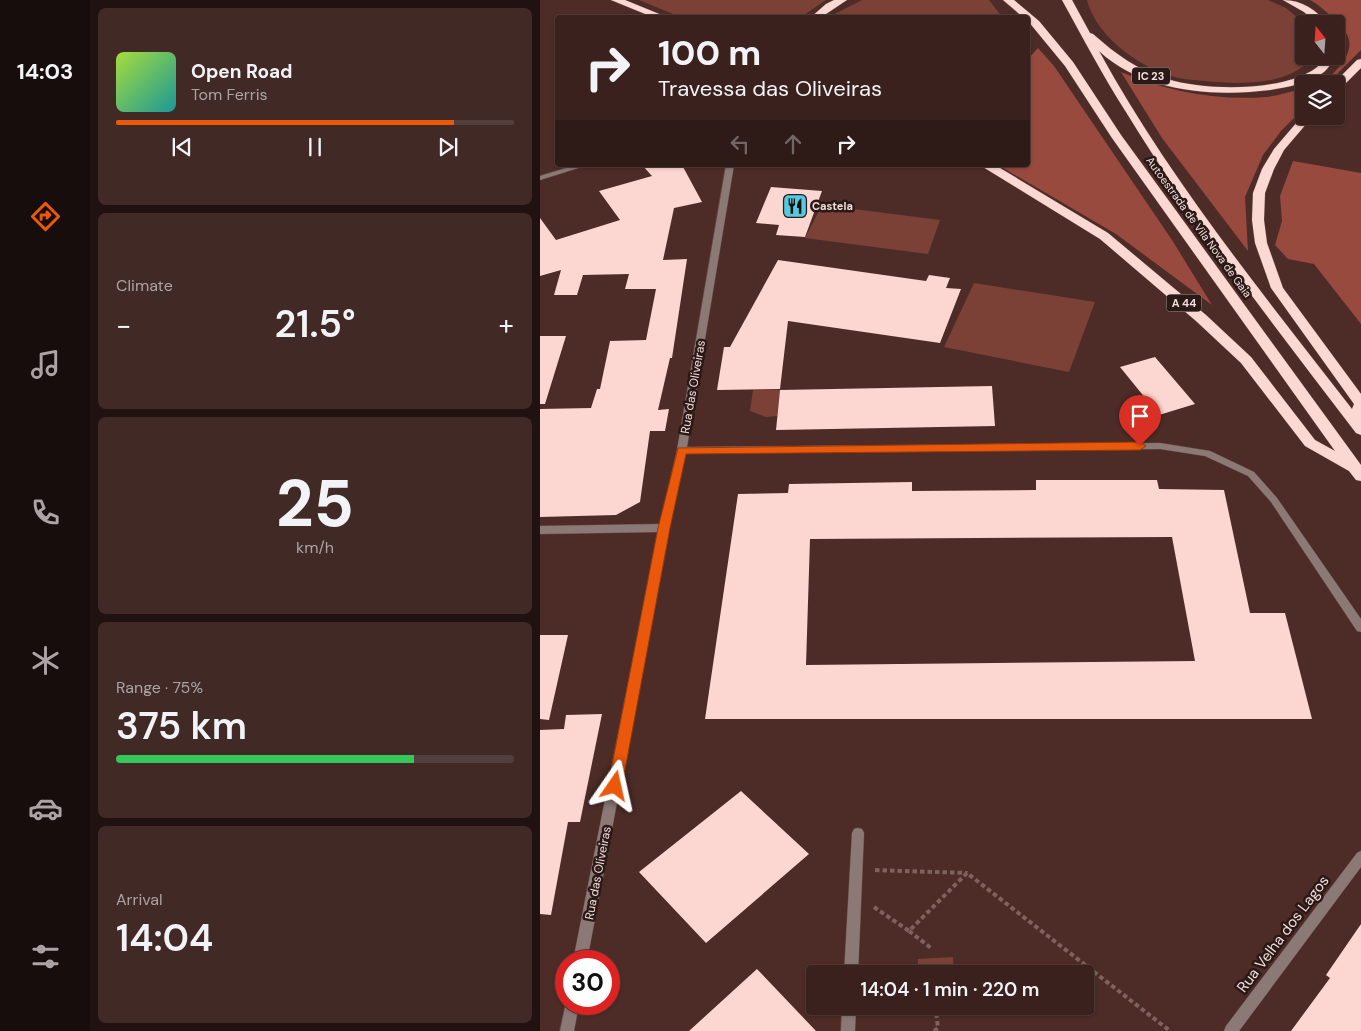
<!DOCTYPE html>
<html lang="en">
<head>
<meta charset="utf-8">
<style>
	:root { --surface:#3a211d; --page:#412926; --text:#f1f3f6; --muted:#aba3a4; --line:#543e3b; --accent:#ea580c }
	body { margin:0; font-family:"DM Sans",sans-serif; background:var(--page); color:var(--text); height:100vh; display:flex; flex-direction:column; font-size:19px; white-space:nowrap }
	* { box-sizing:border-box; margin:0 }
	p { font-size:16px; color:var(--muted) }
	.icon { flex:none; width:28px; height:28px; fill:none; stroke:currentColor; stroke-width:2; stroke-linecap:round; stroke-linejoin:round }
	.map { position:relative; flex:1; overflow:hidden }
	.sheet { display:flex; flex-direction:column; gap:8px; padding:8px; background:#201210; width:450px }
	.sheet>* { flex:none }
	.banner { position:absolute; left:15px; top:15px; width:475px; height:152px; border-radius:5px; box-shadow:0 1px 4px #0004,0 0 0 1px var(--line); background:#3a211d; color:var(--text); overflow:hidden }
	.needle { width:32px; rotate:343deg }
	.tools { position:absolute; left:755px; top:15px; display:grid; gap:10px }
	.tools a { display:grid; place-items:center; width:50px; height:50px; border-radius:5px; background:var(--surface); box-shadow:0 1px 4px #0004,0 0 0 1px var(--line); font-size:25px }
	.speed { position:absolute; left:15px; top:950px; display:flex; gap:10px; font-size:25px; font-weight:700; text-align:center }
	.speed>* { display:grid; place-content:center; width:65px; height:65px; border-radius:50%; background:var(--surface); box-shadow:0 1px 4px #0004,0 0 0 1px var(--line); line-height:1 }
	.speed .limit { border:8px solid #d22; background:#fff; color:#111 }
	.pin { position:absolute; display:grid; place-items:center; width:42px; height:42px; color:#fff; margin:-51px -21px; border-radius:50% 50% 50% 0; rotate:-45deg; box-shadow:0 0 5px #0007 }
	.pin .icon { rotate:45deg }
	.me { position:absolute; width:55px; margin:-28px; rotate:11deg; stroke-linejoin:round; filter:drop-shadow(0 0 4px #0008) }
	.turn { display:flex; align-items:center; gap:18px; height:105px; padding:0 20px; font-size:22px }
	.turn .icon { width:65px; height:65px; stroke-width:2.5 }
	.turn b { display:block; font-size:35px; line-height:42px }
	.lanes { display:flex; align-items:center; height:48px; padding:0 20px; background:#0003; justify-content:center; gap:25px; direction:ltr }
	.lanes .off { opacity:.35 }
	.big { font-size:38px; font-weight:600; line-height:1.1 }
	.sheet .tile { flex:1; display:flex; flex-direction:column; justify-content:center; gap:8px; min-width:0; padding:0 18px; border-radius:8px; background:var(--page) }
	.sheet .dial { align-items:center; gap:0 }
	.dial b { font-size:65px; line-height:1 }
	.song { display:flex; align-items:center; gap:15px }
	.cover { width:60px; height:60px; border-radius:8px; background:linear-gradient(135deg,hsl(80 70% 55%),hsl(180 70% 35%)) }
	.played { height:5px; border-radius:2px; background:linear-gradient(90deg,var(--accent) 85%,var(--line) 85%) }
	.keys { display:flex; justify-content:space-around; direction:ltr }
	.heat { display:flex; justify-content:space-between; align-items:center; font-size:28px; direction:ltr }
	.charge { height:8px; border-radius:4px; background:linear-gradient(90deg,#34c759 75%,var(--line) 0) }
	.trip { position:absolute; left:266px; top:965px; width:288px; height:50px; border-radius:5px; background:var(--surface); box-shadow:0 1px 4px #0004,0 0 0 1px var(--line); font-weight:600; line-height:50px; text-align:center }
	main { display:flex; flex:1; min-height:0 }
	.tab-bar { display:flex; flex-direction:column; width:90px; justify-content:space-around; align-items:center; background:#170d0c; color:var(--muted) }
	.tab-bar .icon { width:35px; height:35px }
	.tab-bar .active { color:var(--accent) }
	.tab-bar b { font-size:22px; color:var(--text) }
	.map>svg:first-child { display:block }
</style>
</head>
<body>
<main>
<nav class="tab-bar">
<b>14:03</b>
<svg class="icon active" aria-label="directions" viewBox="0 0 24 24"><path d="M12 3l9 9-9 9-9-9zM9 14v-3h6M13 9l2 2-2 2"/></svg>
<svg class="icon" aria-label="music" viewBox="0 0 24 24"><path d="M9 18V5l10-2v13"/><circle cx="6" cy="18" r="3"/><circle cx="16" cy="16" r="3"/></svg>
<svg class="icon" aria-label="phone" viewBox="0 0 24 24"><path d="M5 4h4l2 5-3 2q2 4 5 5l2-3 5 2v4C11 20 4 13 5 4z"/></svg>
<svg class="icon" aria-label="climate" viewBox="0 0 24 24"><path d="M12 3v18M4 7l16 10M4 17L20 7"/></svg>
<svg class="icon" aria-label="car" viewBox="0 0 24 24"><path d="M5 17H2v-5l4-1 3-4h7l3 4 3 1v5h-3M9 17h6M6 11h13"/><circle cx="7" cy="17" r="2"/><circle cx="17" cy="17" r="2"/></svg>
<svg class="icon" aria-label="filters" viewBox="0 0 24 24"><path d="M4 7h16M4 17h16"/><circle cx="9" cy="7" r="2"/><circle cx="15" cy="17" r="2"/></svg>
</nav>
<section class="sheet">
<div class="tile">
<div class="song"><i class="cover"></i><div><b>Open Road</b><p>Tom Ferris</p></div></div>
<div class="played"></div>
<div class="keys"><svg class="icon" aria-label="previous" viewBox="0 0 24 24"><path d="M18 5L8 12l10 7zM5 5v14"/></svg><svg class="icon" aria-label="pause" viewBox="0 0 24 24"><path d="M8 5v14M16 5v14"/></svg><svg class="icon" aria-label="next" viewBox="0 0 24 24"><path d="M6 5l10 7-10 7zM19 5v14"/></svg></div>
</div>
<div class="tile"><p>Climate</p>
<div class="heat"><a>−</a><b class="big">21.5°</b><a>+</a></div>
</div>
<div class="tile dial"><b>25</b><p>km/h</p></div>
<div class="tile"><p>Range · 75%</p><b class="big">375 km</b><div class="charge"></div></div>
<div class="tile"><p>Arrival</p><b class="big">14:04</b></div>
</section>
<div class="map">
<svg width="821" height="1031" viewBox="0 0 821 1031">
	<rect width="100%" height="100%" fill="#4d2c27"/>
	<path fill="#7b4137" d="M99 0H286L261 17 143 18Z
		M322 0H449L462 17H289Z
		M547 0H728L746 8 763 22 765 24 764 56H774C754 80 723 83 694 83 677 82 660 81 644 79 605 72 557 39 547 0Z
		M282 205 400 220 388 254 265 238Z
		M434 283 555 302 529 372 404 347Z
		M213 390H240L237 416 226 417 210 411Z
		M413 957 414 974H378V959Z"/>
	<path fill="#984a3e" d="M770 0H821V50L787 84H777C787 80 793 74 799 67 815 47 812 36 795 20 787 12 779 5 770 0Z
		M498 48 514 66 632 240 672 305 576 234 458 165H488V59Z
		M581 72C626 91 676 101 726 97 738 96 751 91 764 89V108L741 131 723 155 705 197 708 251 622 138Z
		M753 161 821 173V324L774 264 748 259 735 245 742 221 740 196Z"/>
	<path fill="#fcd6d0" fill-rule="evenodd" d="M102 165H142L162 202 134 208 123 260 147 259 132 358H130L118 410 129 409 125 431H110L100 502 76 515 0 517V409L51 408 57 389H60L70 341 106 340 116 289H85L89 274 43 275 37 295H14L21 270 0 276V218L16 240 80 220 59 191 112 176Z
		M231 187 282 191 265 237 236 235 239 225 216 223Z
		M238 260 386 281 389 275 410 278 406 288 421 289 400 343 248 321 240 389 177 390 184 347H190Z
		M0 336H26L5 404H0Z
		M615 357 655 404 619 415 580 367Z
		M452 386 455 426 236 430 240 390Z
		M496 480H617L619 489 684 490 710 613H745L772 719H165L198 494 248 493 249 484 372 482V491L496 490ZM632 537 655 661 266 665 270 539Z
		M0 635H28L9 720 0 719Z
		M62 714 40 822H28L11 915 0 914V730L24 729 26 715Z
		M201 791 269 854 166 943 99 872Z
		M821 924V1031H751L790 978 786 975Z
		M217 969 276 1031H149Z"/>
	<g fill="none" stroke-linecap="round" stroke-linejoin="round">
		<defs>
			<path id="street" d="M36 165H48L0 180V176Z
				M186 165H194L147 447 620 443 670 451 714 472 737 498 821 619V632L817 631 731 502 708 476 665 456 620 449 146 453 129 528 47 961H33L118 532 0 534V526L120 524 137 450Z
				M318 828 322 829 324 833 318 974H304L312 833 314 829Z
				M821 851V867L699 1031H684L686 1026 817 853Z
				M26 1002V1004H39L34 1031H20Z
				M302 1006H316L315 1031H301Z"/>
			<path id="highway" d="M71 0H85L129 18H115Z
				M294 0H307L280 18H270L286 4Z
				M463 0H474L499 21 533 62 581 135 821 465V481L816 480 809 471 765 446 701 363 656 321 560 239 443 167 441 165H455L568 233 666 315 711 357 775 440 795 451 572 138 525 66 488 21V18H484Z
				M522 0H532L550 33 553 34C577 55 597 70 627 79 665 91 743 92 776 68 780 65 783 60 786 56H796C792 61 789 68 784 72 770 83 748 87 730 90 673 97 603 92 559 51 629 179 723 294 812 409L814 404 731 288 715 243 712 220 713 193 722 169 734 149 764 114V116H773L744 150 734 169 725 193 724 220 727 243 743 288 821 394V435L816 433C737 329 655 225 586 112 563 76 543 38 522 0Z
				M743 0C762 0 776 10 788 24H777L764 12Z
				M821 59V68L800 89 796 90V84H793L817 60Z"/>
		</defs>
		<use href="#street" stroke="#684843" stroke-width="1"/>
		<use href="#highway" stroke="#684843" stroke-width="1"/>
		<path stroke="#7f625d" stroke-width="4" stroke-dasharray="4.5 3" stroke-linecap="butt" d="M335 870 426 873
			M334 907 369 931 427 873 630 1031
			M369 931 391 948
			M394 1031 398 1028 396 1011"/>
		<use href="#street" fill="#8b7976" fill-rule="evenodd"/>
		<use href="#highway" fill="#fbd8d2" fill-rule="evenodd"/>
	</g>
	<path fill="#ea580c" stroke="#983908" d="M600 442 606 446 600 450 146 454 130 528 82 786 80 790 75 792 70 790 68 786 118 528 138 448Z"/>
	<defs>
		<symbol id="restaurant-square" viewBox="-11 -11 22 22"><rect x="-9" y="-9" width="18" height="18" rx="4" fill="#54cade" stroke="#291917"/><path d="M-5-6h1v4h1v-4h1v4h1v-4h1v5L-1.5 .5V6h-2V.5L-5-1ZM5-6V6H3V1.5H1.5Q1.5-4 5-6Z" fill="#111"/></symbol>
	</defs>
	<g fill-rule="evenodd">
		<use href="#restaurant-square" x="241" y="192" width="28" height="28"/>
	</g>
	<g text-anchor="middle" stroke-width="5" stroke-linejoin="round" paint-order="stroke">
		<g fill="#291917" stroke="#b6a29f" stroke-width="1">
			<rect x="592" y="67.5" width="38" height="17" rx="4"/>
			<rect x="626.5" y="294.5" width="35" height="17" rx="4"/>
		</g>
		<g font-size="11" font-weight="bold" fill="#f3ddd9">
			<text x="611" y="80">IC 23</text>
			<text x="644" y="307">A 44</text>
		</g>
		<g font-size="11" font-weight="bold" fill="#f3ddd9" stroke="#291917" text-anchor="start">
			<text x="272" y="210">Castela</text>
		</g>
		<g font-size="11" fill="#f3ddd9" stroke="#291917">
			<text transform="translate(659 227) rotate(54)" y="4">Autoestrada de Vila Nova de Gaia</text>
		</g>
		<g font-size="12" fill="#f3ddd9" stroke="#291917">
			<text transform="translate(153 387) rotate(-80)" y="4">Rua das Oliveiras</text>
			<text transform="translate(58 873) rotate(-79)" y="4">Rua das Oliveiras</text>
		</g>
		<g font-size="15" fill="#f3ddd9" stroke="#291917">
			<text transform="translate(743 934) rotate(-53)" y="5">Rua Velha dos Lagos</text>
		</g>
	</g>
</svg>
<div class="tools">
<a><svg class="needle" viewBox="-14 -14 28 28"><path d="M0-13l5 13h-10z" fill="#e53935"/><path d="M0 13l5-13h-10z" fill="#aba3a4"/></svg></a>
<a><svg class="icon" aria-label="layers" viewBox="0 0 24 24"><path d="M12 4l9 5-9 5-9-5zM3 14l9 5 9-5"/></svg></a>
</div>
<div class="speed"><div class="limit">30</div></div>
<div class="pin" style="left:600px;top:446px;background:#d93025"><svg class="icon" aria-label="arrive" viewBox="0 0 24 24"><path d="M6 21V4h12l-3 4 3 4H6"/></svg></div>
<svg class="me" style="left:75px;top:786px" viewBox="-20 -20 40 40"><path d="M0-17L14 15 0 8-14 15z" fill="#ea580c" stroke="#fff" stroke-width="4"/></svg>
<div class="trip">14:04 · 1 min · 220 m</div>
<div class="banner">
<div class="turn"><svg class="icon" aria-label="right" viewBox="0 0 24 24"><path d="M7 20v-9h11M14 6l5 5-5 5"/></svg><div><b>100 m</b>Travessa das Oliveiras</div></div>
<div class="lanes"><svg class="icon off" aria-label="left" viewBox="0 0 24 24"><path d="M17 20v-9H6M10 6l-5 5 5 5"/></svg><svg class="icon off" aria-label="ahead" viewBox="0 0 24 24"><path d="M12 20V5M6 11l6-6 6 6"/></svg><svg class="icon" aria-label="right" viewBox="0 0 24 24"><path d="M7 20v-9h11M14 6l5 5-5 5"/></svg></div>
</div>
</div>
</main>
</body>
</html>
